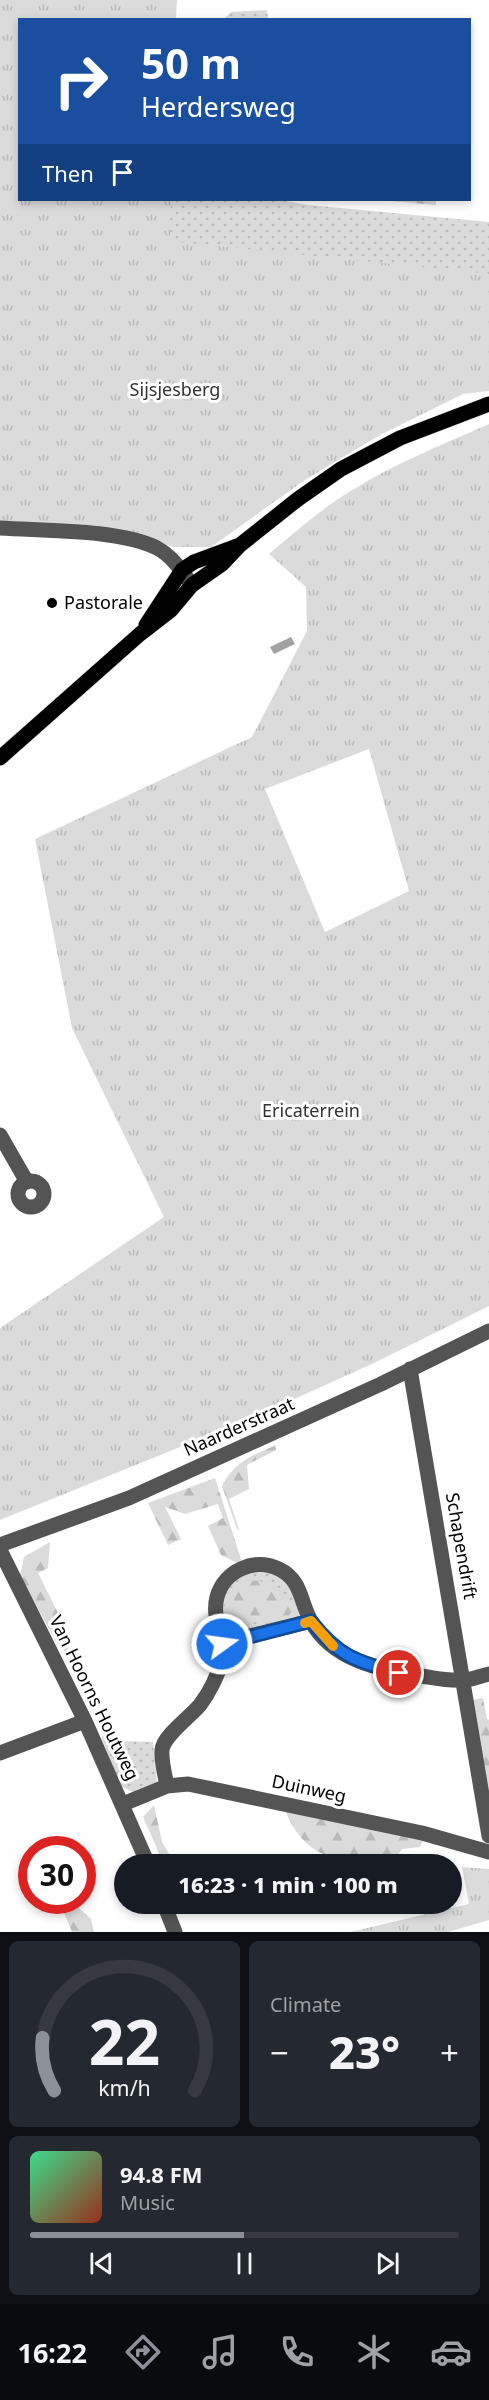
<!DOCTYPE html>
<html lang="en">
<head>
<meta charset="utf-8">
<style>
	:root { --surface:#171b24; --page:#242831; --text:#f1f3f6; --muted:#9ea1a6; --line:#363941; --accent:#8c9099 }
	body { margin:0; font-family:"Noto Sans",sans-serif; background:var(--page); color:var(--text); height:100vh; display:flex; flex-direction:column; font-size:22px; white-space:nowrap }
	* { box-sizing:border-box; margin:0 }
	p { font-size:20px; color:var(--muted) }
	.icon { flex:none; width:33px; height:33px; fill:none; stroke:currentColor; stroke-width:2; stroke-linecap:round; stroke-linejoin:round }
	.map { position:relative; height:1932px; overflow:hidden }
	.drawer { display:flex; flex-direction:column; gap:9px; padding:9px; background:#0d0f14; flex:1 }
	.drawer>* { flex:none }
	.hud { position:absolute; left:18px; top:18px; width:453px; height:183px; border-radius:0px; box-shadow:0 3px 9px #0003; background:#1a4fa0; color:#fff; overflow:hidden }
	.speed { position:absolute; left:18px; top:1836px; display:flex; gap:12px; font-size:30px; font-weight:700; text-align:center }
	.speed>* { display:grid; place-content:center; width:78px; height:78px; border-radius:50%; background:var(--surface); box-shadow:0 3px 9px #0003; line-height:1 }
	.speed .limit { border:9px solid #d22; background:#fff; color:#111 }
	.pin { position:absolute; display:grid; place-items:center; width:51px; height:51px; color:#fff; margin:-26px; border:3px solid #fff; border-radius:50%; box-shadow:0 2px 6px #0007 }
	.me { position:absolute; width:66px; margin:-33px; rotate:76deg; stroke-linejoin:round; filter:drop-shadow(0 0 4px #0008) }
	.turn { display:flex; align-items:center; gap:21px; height:126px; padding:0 24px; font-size:27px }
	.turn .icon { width:78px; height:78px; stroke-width:2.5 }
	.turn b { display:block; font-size:42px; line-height:51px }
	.then { display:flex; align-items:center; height:57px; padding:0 24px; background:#0003; gap:12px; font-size:22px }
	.big { font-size:45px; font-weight:800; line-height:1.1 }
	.drawer .card { flex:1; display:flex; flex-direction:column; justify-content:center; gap:9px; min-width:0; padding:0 21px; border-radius:9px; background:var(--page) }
	.drawer .dial { align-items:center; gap:0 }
	.dial svg { height:156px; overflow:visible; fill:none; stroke:var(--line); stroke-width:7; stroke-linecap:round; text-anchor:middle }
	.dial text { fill:var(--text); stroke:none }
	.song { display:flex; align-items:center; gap:18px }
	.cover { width:72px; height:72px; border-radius:9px; background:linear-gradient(135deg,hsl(150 70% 55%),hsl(10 70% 35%)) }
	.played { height:6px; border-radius:3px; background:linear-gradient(90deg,var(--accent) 50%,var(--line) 50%) }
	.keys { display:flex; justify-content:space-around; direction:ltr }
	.heat { display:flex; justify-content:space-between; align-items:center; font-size:33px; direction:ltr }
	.drawer .tiles { flex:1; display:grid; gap:9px; grid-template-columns:1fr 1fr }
	.card:last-child { grid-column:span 2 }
	.trip { position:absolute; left:114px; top:1854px; width:348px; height:60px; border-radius:30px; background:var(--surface); box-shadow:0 3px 9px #0003; font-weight:800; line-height:60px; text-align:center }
	.menu { display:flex; height:96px; justify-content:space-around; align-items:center; background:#090b0e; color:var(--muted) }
	.menu .icon { width:42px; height:42px }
	.menu .on { color:var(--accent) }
	.menu b { font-size:27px; color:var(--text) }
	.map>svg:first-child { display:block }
</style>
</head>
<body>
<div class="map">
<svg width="489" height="1932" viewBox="0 0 489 1932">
	<defs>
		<pattern id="grass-dots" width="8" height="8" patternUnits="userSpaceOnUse" patternTransform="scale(1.5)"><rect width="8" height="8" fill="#dbdbdb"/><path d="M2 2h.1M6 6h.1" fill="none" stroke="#bababa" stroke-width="1.8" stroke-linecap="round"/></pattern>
		<pattern id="forest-firs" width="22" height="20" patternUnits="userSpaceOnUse" patternTransform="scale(1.5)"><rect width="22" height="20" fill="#dbdbdb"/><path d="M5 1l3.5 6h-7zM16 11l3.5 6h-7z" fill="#bababa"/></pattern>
		<pattern id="park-tufts" width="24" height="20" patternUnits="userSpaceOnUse" patternTransform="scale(1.5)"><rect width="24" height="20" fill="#dbdbdb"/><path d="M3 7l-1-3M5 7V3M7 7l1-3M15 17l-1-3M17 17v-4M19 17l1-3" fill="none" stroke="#bababa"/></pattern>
		<pattern id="water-ripples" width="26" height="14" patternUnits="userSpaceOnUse" patternTransform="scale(1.5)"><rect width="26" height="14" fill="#a2a2a2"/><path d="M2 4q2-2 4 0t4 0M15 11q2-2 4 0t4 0" fill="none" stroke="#8a8a8a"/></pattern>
	</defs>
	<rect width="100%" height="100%" fill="#fff"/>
	<path fill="url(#grass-dots)" d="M267 10 268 19 223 20 231 12Z
		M168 200H281L308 205 489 222V293L165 251Z
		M245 1572 275 1573 294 1589 302 1618 225 1635C219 1598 216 1597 245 1572Z
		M108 1734 124 1741 153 1742 157 1782 132 1792 121 1786 101 1737Z"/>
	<path fill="url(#forest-firs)" d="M379 200H436V205Z
		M276 1445V1450L247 1465 249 1489 229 1499 239 1529H237L222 1486C235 1461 252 1456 276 1445Z
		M215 1478 242 1562 239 1564 221 1555 208 1526 223 1518 218 1504 185 1514 165 1507 181 1539 168 1545 148 1503Z
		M50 1542 48 1568 38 1573 67 1631 68 1655 55 1640 20 1576 24 1557Z
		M246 1580 260 1581 280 1588 292 1611 285 1621 278 1623 241 1622 230 1614 224 1604 227 1593Z
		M483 1698 487 1719 489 1720V1790L471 1700Z
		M154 1805 162 1842 175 1864H164L143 1817Z
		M285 1809 423 1840 420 1847 402 1849 392 1863C367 1848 362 1861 338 1858 312 1855 293 1833 285 1809Z
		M59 1901H71L91 1919 94 1932H72Z"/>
	<path fill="url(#park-tufts)" fill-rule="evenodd" d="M0 0H177L176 19 20 20V200H171L170 241 489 274V391L463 394 380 435 305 480 211 547H173L133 532 0 522Z
		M489 424V1306L374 1363 259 1415 0 1520V1328L164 1217 72 1028 35 839 252 737 307 631 306 587 269 554C295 532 320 510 349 492 393 464 442 445 489 424ZM369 749 409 891 325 932 265 789Z
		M462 1867 489 1869V1920L448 1932H350L469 1904Z"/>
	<path fill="url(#water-ripples)" d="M291 637 295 644 274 654 270 647Z"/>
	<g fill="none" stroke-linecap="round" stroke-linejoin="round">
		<defs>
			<path id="major" d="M146 625 182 570 194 562 237 546
				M0 758 140 634 171 610 192 585 222 564 240 545 298 499 341 469 400 438 489 404"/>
		</defs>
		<use href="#major" stroke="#dbdbdb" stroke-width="16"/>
		<path stroke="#545454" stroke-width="15" d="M0 528C43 531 119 529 157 548 172 556 182 571 192 585
			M0 1135 27 1182
			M18 1194a13 13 0 1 1 26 0a13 13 0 1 1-26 0Z
			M410 1369 489 1836
			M0 1545 129 1498 381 1384 489 1331
			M0 1550 85 1721 148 1864
			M222 1643 311 1621
			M0 1753 85 1721
			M167 1786C165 1775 161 1761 162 1750 163 1736 191 1716 200 1705 209 1693 218 1675 222 1660 226 1639 211 1619 217 1597 224 1571 254 1557 279 1569 302 1580 300 1602 311 1621 332 1661 382 1670 421 1676 435 1678 448 1681 462 1680 471 1680 480 1676 489 1674
			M123 1804 167 1786 188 1784 422 1833 489 1852
			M164 1904 175 1932"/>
		<use href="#major" stroke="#000" stroke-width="15"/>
	</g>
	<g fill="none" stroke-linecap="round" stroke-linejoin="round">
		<defs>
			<path id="route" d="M222 1644 311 1621C338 1656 357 1662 399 1673"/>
		</defs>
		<use href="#route" stroke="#114b97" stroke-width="15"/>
		<use href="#route" stroke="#1a73e8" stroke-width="10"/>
		<path stroke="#f59e0b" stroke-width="10" d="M305 1623 311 1621 333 1646"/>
	</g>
	<circle fill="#000" stroke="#fff" stroke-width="2" cx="52" cy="603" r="6"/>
	<g text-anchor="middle" stroke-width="6" stroke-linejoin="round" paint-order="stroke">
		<g font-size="18" fill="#323232" stroke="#fff">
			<text x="175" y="396">Sijsjesberg</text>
			<text x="311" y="1117">Ericaterrein</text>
		</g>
		<g font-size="18" fill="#000" stroke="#fff" text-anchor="start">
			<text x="64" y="609">Pastorale</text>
		</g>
		<g font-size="18" fill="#000" stroke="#fff">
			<text transform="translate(239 1427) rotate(-24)" y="6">Naarderstraat</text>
			<text transform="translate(461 1546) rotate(80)" y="6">Schapendrift</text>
			<text transform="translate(94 1698) rotate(64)" y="6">Van Hoorns Houtweg</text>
			<text transform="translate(309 1789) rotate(12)" y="6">Duinweg</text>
		</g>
	</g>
</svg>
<div class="speed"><div class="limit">30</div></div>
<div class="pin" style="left:399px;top:1673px;background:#d93025"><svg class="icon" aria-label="arrive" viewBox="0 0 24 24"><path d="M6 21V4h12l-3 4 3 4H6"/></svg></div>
<svg class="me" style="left:222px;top:1644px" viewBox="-20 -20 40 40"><circle r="17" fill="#1a73e8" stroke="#fff" stroke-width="3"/><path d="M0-11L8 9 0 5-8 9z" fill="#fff"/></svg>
<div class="trip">16:23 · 1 min · 100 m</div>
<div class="hud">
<div class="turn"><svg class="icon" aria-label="right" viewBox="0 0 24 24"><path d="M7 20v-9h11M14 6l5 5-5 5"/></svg><div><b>50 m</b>Herdersweg</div></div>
<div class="then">Then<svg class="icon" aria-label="arrive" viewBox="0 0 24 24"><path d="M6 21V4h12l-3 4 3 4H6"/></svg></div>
</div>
</div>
<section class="drawer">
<div class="tiles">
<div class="card dial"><svg viewBox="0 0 100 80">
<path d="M14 69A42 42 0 1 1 86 69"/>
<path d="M14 69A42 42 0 0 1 8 42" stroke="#8c9099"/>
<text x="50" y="56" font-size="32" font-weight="700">22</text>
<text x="50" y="72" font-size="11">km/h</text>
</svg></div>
<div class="card"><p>Climate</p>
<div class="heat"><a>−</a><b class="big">23°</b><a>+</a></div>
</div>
<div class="card">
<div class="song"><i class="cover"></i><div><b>94.8 FM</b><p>Music</p></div></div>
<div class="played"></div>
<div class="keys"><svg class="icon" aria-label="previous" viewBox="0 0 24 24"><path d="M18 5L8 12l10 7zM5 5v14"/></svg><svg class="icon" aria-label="pause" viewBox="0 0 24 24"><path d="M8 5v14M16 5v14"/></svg><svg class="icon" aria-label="next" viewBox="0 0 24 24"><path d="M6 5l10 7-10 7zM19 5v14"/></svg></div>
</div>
</div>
</section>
<nav class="menu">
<b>16:22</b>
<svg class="icon on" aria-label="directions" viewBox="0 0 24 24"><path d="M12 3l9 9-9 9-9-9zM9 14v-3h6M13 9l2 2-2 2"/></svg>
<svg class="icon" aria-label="music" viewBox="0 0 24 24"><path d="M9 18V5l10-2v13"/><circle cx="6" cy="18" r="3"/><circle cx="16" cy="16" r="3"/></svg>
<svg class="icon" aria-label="phone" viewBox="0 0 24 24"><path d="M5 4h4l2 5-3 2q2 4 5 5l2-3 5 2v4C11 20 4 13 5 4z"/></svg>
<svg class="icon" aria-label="climate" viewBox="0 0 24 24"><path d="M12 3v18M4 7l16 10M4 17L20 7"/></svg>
<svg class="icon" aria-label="car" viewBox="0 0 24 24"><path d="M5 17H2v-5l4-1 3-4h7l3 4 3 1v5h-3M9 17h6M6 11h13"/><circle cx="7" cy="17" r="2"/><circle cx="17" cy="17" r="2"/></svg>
</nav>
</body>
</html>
